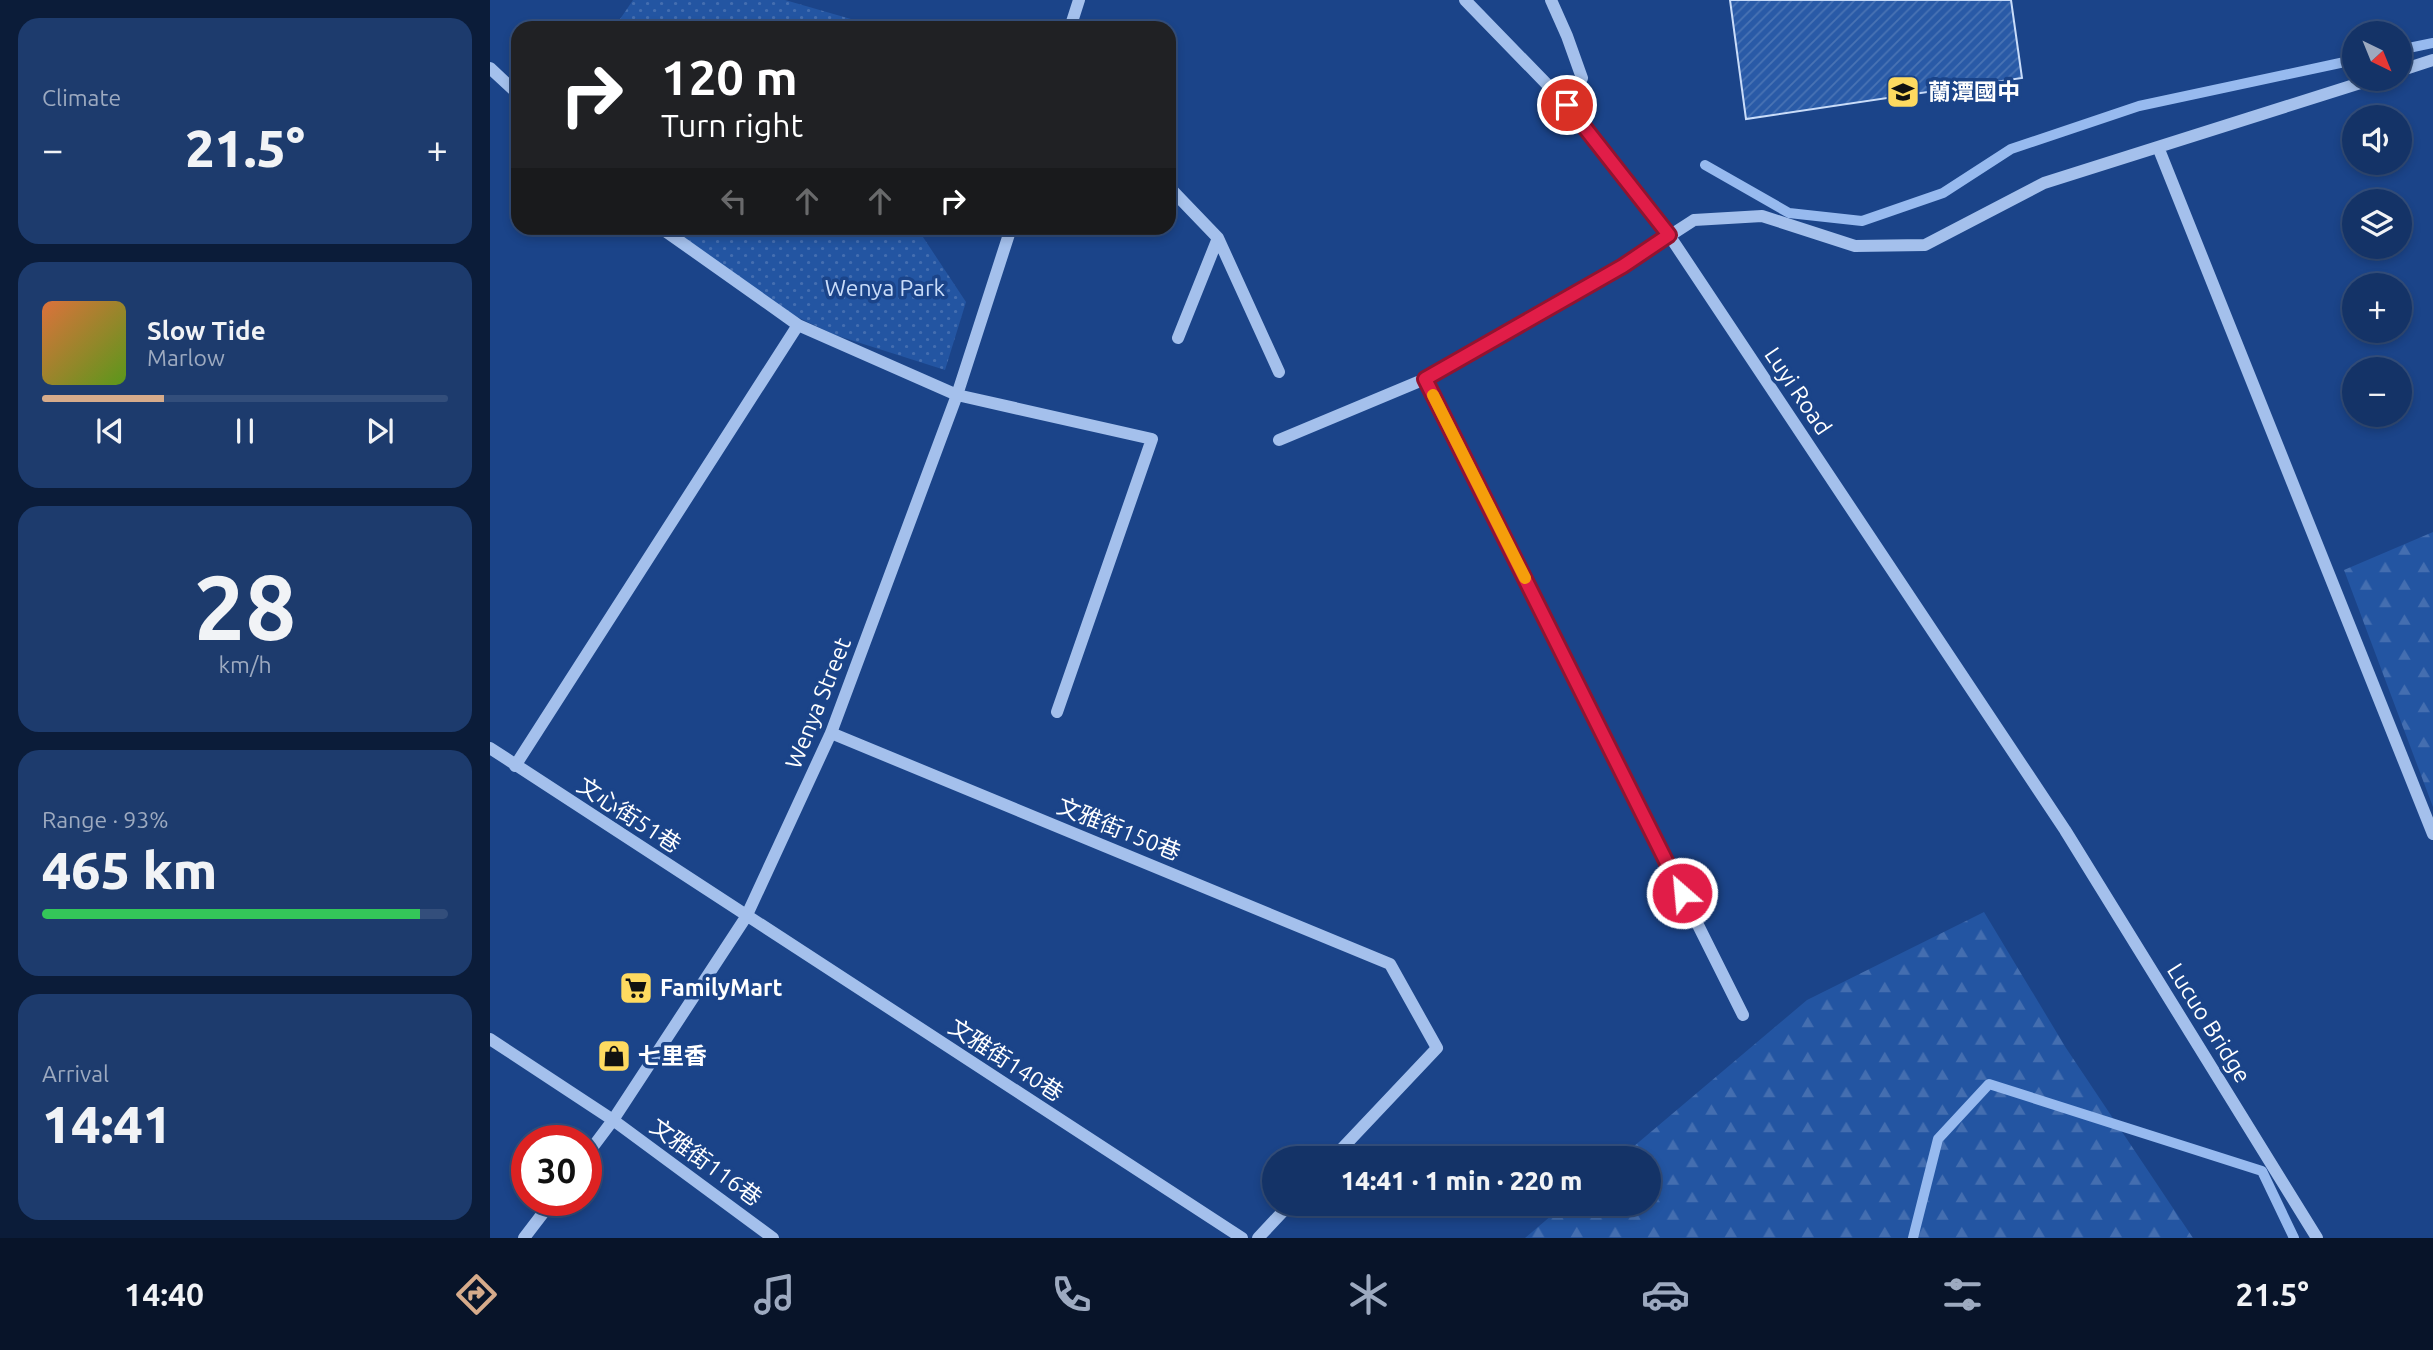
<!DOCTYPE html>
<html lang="en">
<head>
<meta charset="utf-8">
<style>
	:root { --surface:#143367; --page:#1d3b6d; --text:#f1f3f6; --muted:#9daac0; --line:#334e7b; --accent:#d6ab8b }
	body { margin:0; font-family:Ubuntu,"Noto Sans TC",sans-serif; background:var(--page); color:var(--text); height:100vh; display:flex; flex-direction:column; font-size:26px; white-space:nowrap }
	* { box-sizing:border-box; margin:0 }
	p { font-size:23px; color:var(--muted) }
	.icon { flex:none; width:38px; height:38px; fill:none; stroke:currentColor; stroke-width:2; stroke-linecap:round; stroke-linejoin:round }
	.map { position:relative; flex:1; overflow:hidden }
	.sheet { display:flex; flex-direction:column; gap:18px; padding:18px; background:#0b1c39; width:490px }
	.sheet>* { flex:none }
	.banner { position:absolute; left:21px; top:21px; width:665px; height:214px; border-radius:21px; box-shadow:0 4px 10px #0003,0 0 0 2px var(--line); background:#202124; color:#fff; overflow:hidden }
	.needle { width:46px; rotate:137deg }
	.controls { position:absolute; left:1852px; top:21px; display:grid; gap:14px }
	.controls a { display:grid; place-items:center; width:70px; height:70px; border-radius:50%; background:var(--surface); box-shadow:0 4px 10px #0003,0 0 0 2px var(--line); font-size:35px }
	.speed { position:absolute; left:21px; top:1125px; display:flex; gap:14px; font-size:35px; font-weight:700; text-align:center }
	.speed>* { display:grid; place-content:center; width:91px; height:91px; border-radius:50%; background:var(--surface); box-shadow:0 4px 10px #0003,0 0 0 2px var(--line); line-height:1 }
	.speed .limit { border:10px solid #d22; background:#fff; color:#111 }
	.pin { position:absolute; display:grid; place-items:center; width:60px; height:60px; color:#fff; margin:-30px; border:4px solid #fff; border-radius:50%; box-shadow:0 2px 7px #0007 }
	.me { position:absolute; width:77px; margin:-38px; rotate:333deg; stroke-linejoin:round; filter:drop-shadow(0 0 5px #0008) }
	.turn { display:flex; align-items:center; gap:24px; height:147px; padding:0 35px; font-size:32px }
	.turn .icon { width:91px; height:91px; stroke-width:2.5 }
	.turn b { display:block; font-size:49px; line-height:60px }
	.lanes { display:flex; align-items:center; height:66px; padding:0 35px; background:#0003; justify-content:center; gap:35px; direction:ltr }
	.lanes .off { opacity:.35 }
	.big { font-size:52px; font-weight:800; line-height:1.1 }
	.sheet .tile { flex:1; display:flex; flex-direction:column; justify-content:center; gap:10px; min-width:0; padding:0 24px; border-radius:21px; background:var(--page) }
	.sheet .dial { align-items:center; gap:0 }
	.dial b { font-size:91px; line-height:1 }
	.song { display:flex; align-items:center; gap:21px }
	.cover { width:84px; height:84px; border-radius:10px; background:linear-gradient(135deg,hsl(20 70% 55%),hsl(90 70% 35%)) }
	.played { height:7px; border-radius:4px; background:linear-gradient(90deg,var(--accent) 30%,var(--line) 30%) }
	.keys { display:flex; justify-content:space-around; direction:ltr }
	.heat { display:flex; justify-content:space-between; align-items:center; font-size:38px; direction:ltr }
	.charge { height:10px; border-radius:5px; background:linear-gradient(90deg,#34c759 93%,var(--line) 0) }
	.trip { position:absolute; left:772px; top:1146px; width:399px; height:70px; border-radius:35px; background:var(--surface); box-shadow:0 4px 10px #0003,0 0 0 2px var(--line); font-weight:800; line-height:70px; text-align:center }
	.menu { display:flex; height:112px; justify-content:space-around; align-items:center; background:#081429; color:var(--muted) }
	.menu .icon { width:49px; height:49px }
	.menu .selected { color:var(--accent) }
	.menu b { font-size:32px; color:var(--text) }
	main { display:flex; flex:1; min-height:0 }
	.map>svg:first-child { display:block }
</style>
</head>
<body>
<main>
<section class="sheet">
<div class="tile"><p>Climate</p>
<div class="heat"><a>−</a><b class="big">21.5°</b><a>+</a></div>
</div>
<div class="tile">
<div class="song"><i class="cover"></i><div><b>Slow Tide</b><p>Marlow</p></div></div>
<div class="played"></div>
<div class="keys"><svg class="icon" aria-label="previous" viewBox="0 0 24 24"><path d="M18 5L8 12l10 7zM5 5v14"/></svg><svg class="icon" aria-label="pause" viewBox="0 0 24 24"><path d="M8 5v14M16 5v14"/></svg><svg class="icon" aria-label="next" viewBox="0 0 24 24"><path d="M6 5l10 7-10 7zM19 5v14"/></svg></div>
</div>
<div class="tile dial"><b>28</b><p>km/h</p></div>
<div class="tile"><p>Range · 93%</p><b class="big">465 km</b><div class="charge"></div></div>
<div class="tile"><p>Arrival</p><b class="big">14:41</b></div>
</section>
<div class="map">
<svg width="1943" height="1238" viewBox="0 0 1943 1238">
	<defs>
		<pattern id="forest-firs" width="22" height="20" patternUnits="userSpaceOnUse" patternTransform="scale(1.75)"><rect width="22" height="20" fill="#2355a2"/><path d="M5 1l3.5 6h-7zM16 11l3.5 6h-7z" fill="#446eb0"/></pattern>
		<pattern id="park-dots" width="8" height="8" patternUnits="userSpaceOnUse" patternTransform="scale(1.75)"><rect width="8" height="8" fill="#2355a2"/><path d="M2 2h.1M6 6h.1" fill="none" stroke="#446eb0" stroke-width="1.8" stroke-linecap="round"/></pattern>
		<pattern id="building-hatch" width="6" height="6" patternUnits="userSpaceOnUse" patternTransform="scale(1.75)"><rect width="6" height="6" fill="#295aa7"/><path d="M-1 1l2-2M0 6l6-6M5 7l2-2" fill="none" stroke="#4973b4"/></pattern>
	</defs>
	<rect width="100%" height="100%" fill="#1b4489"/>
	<path fill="url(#forest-firs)" d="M1943 532V807L1854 570Z
		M1494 912 1576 1048 1703 1238H1035L1075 1204H1158V1158H1130L1317 1000Z"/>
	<path fill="url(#park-dots)" d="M143 0H295L392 28H124Z
		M167 228H427L476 302 455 370 345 335 280 304Z"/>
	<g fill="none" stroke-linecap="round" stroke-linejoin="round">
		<path stroke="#97baef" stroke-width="10" d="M1909 50 1943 43
			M1215 165 1299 213 1372 221 1453 193 1521 149 1649 106 1864 60
			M1423 1238 1448 1139 1499 1084 1772 1171 1804 1238"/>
	</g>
	<path fill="url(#building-hatch)" stroke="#c9dcf9" stroke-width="2" d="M1240 0H1521L1532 78 1256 119Z"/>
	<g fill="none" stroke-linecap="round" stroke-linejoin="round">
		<path stroke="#a4c0ec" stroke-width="12" d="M975 0 1077 105 1179 235 1575 830 1827 1238
			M1061 0 1077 36 1092 78 1077 105
			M580 28 589 0
			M0 68 28 94
			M1909 71 1943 60
			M1668 147 1943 834
			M679 187 728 238 789 372
			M171 228 308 325 467 395 662 439 567 712
			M688 338 728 238
			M935 379 1253 1015
			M789 440 935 379 1133 266 1204 220 1272 216 1365 246 1435 245 1554 183 1883 79
			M341 733 900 964 947 1048 843 1158
			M0 748 752 1238
			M25 766 308 325
			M0 1039 123 1120 283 1238
			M96 1156 123 1120 256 917 341 733 467 395 521 228
			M34 1238 63 1200
			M768 1238 800 1204"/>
	</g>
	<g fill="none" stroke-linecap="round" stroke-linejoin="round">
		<defs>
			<path id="route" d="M1077 105 1179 235 1133 266 935 379 1192 893"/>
		</defs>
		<use href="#route" stroke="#92132f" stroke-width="18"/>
		<use href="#route" stroke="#e11d48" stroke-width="12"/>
		<path stroke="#f59e0b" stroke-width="12" d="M943 395 1035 578"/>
	</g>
	<defs>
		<symbol id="school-square" viewBox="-11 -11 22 22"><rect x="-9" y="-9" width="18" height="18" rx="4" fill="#feda60" stroke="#1b4489"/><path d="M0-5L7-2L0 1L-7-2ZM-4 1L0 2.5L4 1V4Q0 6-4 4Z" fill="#111"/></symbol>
		<symbol id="supermarket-square" viewBox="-11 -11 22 22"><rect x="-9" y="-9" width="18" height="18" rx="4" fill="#feda60" stroke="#1b4489"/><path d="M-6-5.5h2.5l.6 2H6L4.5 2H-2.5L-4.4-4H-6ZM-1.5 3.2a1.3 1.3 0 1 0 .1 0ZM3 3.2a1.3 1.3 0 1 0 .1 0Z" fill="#111"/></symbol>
		<symbol id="shop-square" viewBox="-11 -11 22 22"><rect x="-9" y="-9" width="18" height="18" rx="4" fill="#feda60" stroke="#1b4489"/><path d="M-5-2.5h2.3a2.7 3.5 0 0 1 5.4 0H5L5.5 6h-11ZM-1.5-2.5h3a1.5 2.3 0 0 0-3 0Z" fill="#111"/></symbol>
	</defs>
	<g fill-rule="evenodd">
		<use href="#school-square" x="1394" y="73" width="38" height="38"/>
		<use href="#supermarket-square" x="127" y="969" width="38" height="38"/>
		<use href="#shop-square" x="105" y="1037" width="38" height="38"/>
	</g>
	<g text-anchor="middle" stroke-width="7" stroke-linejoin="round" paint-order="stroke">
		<g font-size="23" font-weight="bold" fill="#fff" stroke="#1b4489" text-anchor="start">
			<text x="1438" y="100">蘭潭國中</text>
			<text x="170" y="996">FamilyMart</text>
			<text x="148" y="1064">七里香</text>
		</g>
		<g font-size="23" fill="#c9dcf9" stroke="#1b4489">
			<text x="395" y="296">Wenya Park</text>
		</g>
		<g font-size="23" fill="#fff" stroke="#1b4489">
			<text transform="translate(1308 391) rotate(56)" y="8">Luyi Road</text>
			<text transform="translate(328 703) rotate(-68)" y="8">Wenya Street</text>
			<text transform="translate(139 815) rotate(33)" y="8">文心街51巷</text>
			<text transform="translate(629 829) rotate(22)" y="8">文雅街150巷</text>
			<text transform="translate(1719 1023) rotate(58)" y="8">Lucuo Bridge</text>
			<text transform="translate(516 1060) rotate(33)" y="8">文雅街140巷</text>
			<text transform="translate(216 1162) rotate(36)" y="8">文雅街116巷</text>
		</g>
	</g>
</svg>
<div class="controls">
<a><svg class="needle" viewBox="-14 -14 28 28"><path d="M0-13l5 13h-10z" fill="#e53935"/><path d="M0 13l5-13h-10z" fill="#9daac0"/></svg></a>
<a><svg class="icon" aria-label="sound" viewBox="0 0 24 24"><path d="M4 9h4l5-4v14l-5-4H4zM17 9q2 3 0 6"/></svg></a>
<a><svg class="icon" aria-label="layers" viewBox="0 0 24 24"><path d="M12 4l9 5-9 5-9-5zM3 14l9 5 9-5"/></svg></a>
<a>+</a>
<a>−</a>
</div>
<div class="speed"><div class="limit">30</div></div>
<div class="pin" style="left:1077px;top:105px;background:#d93025"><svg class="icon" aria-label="arrive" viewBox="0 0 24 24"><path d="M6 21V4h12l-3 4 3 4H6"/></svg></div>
<svg class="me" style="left:1192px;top:893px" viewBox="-20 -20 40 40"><circle r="17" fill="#e11d48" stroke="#fff" stroke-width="3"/><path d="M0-11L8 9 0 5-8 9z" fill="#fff"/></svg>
<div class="trip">14:41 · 1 min · 220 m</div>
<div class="banner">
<div class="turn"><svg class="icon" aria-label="right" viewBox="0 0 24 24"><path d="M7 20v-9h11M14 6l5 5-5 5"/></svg><div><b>120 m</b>Turn right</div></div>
<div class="lanes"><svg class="icon off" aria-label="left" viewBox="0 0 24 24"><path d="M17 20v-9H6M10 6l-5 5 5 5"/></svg><svg class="icon off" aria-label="ahead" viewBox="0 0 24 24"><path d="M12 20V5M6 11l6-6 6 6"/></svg><svg class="icon off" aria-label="ahead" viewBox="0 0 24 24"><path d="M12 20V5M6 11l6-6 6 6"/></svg><svg class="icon" aria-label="right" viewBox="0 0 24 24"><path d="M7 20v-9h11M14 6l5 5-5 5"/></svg></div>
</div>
</div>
</main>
<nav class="menu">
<b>14:40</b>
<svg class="icon selected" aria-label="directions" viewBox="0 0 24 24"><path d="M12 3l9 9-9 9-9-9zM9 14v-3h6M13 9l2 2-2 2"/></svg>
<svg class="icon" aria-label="music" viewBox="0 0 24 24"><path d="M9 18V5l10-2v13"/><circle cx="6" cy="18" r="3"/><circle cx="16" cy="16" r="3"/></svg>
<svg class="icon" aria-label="phone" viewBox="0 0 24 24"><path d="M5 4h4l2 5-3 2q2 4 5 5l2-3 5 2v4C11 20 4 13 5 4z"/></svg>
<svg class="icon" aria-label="climate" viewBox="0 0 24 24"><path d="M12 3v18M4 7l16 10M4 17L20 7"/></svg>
<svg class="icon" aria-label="car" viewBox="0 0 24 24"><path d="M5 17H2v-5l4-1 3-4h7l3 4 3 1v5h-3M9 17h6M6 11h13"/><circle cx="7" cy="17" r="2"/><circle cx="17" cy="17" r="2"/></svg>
<svg class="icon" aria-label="filters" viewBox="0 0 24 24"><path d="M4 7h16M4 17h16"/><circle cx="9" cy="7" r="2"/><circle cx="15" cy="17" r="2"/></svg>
<b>21.5°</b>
</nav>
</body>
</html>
